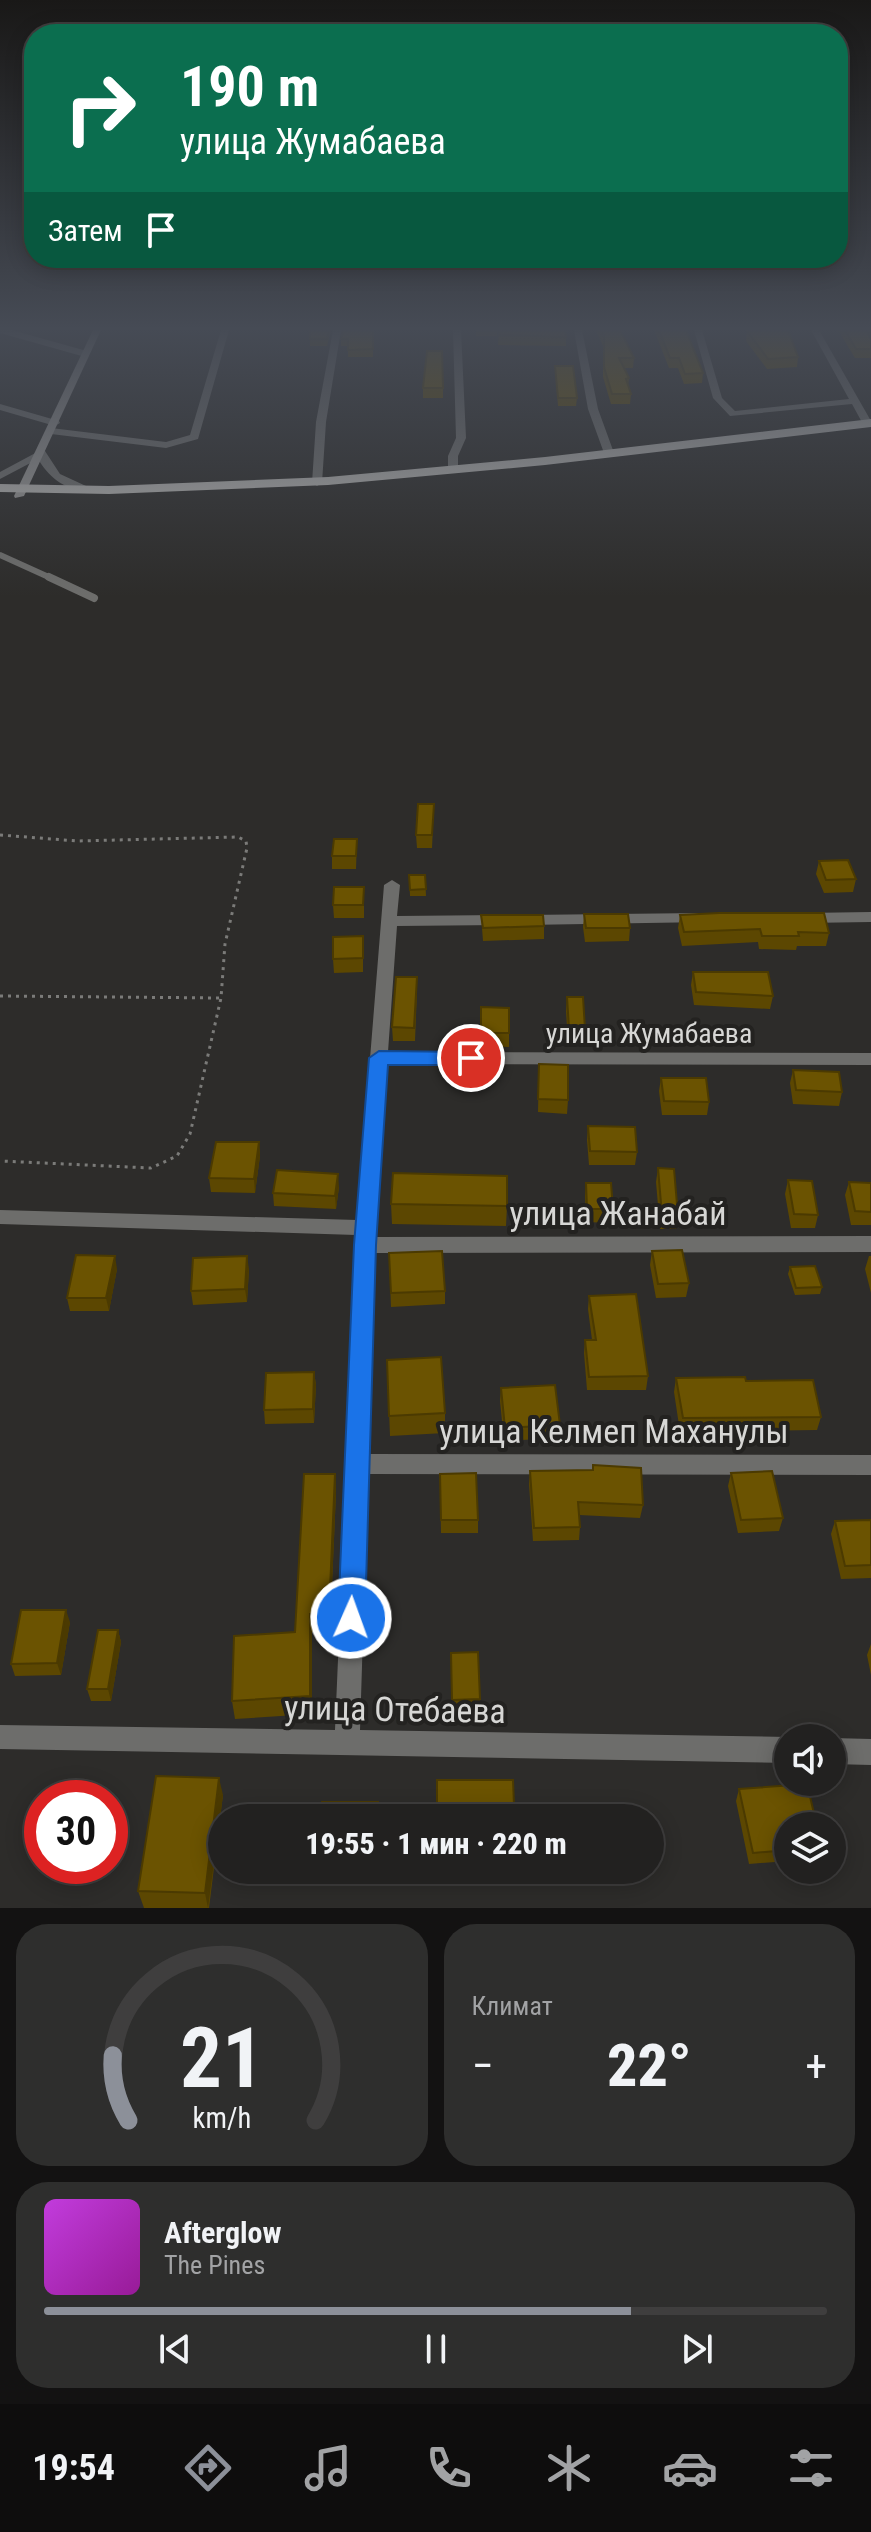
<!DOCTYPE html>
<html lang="ru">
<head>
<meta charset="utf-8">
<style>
	:root { --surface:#222120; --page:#2e2e2d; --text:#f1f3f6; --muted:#a2a3a5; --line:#3f3e3e; --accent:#8c9099 }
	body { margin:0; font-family:"Roboto Condensed",sans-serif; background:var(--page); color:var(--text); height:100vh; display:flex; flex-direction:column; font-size:30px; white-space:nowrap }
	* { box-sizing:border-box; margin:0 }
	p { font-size:26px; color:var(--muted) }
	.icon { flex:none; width:44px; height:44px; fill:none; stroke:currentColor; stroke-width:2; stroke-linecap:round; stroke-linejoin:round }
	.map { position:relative; height:1908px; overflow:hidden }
	.details { display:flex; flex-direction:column; gap:16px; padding:16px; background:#131212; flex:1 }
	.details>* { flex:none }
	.banner { position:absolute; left:24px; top:24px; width:824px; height:244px; border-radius:32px; box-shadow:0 4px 20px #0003,0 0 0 2px var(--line); background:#0b6e4f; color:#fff; overflow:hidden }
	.fabs { position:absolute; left:774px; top:1724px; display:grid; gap:16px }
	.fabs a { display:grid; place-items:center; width:72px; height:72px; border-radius:50%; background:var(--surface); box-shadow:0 4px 20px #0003,0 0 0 2px var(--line); font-size:40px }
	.speed { position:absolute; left:24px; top:1780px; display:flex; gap:16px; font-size:40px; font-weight:700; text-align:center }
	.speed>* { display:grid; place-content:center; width:104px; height:104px; border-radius:50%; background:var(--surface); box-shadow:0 4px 20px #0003,0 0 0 2px var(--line); line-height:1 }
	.speed .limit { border:12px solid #d22; background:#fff; color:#111 }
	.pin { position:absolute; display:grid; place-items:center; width:68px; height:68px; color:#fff; margin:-34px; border:4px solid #fff; border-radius:50%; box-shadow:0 2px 8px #0007 }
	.me { position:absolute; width:88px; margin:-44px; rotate:2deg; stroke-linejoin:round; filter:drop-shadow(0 0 6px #0008) }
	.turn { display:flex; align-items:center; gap:28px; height:168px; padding:0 24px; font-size:36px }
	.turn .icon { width:104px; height:104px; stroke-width:2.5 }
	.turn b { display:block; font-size:56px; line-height:68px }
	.then { display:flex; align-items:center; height:76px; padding:0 24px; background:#0003; gap:16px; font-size:30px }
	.big { font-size:60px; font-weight:800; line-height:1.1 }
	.details .tile { flex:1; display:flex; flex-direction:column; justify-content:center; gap:12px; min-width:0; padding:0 28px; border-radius:32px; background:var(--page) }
	.details .dial { align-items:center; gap:0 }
	.dial svg { height:208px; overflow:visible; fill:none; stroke:var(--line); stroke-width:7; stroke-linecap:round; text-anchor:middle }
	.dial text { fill:var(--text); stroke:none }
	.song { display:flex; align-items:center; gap:24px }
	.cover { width:96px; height:96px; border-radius:12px; background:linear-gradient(135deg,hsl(290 70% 55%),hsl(300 70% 35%)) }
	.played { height:8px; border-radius:4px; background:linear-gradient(90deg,var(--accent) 75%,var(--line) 75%) }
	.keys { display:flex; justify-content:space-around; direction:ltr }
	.heat { display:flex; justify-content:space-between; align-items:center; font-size:44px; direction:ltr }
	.details .tiles { flex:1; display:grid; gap:16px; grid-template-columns:1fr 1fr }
	.tile:last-child { grid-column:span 2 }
	.trip { position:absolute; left:208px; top:1804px; width:456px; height:80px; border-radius:40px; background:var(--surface); box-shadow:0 4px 20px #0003,0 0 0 2px var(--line); font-weight:800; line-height:80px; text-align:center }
	.tabs { display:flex; height:128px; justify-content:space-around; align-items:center; background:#0e0d0d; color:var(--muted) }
	.tabs .icon { width:56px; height:56px }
	.tabs .active { color:var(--accent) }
	.tabs b { font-size:36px; color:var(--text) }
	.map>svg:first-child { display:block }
</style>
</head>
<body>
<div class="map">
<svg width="871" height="1908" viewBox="0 0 871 1908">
	<rect width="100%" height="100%" fill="#2d2c2a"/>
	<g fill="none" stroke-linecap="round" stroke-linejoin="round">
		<path stroke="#7b7b79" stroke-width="3" stroke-dasharray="3 5" stroke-linecap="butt" d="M0 835 77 841 238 837 246 841 247 848 225 944 221 998 190 1134 177 1156 151 1168 0 1161
			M0 996 221 998"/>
		<path stroke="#6d6d6b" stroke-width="6" d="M0 330 86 354
			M0 555 53 579"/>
		<path stroke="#6d6d6b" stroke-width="8" d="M49 577 94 598"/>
		<path fill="#6d6d6b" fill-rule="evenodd" d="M221 330H229L198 439 166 448 51 434 46 431 51 428 166 442 190 435Z
			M333 330H341L326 422 322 483 317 486 312 483 316 422Z
			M453 330H461L466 438 458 456V470L453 473 448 470V456L456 438Z
			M574 330H582L598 409 614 453 613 455 604 453 588 409Z
			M694 330H702L722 398 735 411 849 399 811 330H819L871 421V426H864L852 404 730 416 713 398Z
			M0 404 59 421 60 423 55 426 0 410Z
			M41 450 45 451 60 474 86 486V490C65 491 48 476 38 459L0 479V472Z
			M392 880 400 885 397 916 501 915 509 920 501 925 397 926 388 1052 871 1053V1065L387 1064 375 1237 871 1236V1252L374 1253 368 1454 871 1455V1475L368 1474 360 1730 788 1737V1763L0 1749V1725L335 1730 356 1235 0 1224V1210L357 1220 384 885Z
			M871 912V922L805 923 797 918 805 913Z
			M701 913 709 918 707 922 525 925 517 920 525 915Z
			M832 1738 871 1739V1765L832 1764Z"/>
		<path fill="#92918f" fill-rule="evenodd" d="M93 330H101L24 496 15 498 14 496Z"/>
		<path fill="#aeadaa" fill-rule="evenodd" d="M871 419V427L545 465 328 485 109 494 0 492V484L109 486 328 477 545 457Z"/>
	</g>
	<path fill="#5c4701" d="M331 330 327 346H310V339Z
		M373 330V357H348V346H341V339Z
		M476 330H497V336H476Z
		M499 330 566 337V346L498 345Z
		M596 330H620L634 358 633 368H624L629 378 628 386 631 394 630 404H611L603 377V346Z
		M654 330H686L703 373 702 383 684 384 678 368H669Z
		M752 330H788L798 357 797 367 767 369 746 341 747 331Z
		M838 330H871V358H855Z
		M555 366 577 398 576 406H558Z
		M423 388H443V398H423Z
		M434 804 432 848H417L416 835Z
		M357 839 356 869H332V856Z
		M819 861 856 879 853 892 824 893 816 874Z
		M409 875H425L426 896H410Z
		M364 900V918H334L333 905Z
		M584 914 630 928 629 941 585 942 583 927Z
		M481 915 544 926V939L483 941Z
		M680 915 829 933 826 946H797L796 950 759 949 758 942 682 946 678 928Z
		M363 936V972L334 973 333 959Z
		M693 972 773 996 770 1009 694 1005 691 985Z
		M417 991 415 1041H393L392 1027Z
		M567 997 585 1029 584 1043 568 1042 566 1011Z
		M481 1007 509 1033V1047L480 1046Z
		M539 1064 568 1100 567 1114 538 1112Z
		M793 1070 842 1092 839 1106 793 1104 790 1083Z
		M661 1078 709 1102 707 1115H662L659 1091Z
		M588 1126 637 1152 635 1165H589L587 1140Z
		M259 1142 260 1156 255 1193 211 1192 209 1178Z
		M658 1168 678 1216 676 1229H660L656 1182Z
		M788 1180 818 1215 815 1228H791L785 1194Z
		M849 1182 871 1183V1225H851L845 1195Z
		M586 1183 613 1209 612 1223 586 1222 585 1196Z
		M339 1187 336 1209 274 1206 273 1193Z
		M391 1204 507 1206 506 1226 392 1224Z
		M652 1251 689 1283 686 1297 656 1298 650 1265Z
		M389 1253 445 1291V1304L391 1307Z
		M869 1256H871V1293L865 1269Z
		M790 1267 822 1287 820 1294 795 1295 788 1274Z
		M117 1269 109 1311H70L67 1298Z
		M249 1269 247 1302 193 1305 191 1291Z
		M589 1296 648 1376 646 1390H587L584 1353 585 1340H592L588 1309Z
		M387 1360 445 1413V1433L390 1436Z
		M314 1372 316 1385 314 1423 265 1424 264 1410Z
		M676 1378 746 1381 821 1417 817 1430 680 1432 674 1392Z
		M501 1388 560 1425 559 1438 504 1441 500 1401Z
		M530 1471 643 1505 640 1518 579 1515 580 1527 579 1540 533 1541 529 1484Z
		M731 1473 783 1518 779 1531 738 1533 728 1486Z
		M335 1474 336 1493 330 1632H312V1714L235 1719 232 1701 295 1632Z
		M440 1474 478 1520V1533H441Z
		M871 1520V1578L841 1579 831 1534 835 1521Z
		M70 1622 61 1675 15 1676 11 1664Z
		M118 1630 121 1642 111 1701H91L87 1689Z
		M871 1644V1675L867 1655Z
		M451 1665 480 1699 479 1711 452 1712Z
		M739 1789 788 1826V1861L749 1864 736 1801Z
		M223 1795 209 1908H144L138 1891Z"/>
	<path fill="#4b3a01" d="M259 1142 260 1156 255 1193 254 1179Z
		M338 1174 339 1187 336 1209 335 1196Z
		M115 1256 117 1269 109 1311 106 1298Z
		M247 1256 249 1269 247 1302 245 1289Z
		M314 1372 316 1385 314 1423 313 1409Z
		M335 1474 336 1493 330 1632 329 1613Z
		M66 1610 70 1622 61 1675 57 1663Z
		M310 1614 312 1632V1714L310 1696Z
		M118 1630 121 1642 111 1701 108 1689Z
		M219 1778 223 1795 208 1908 205 1893Z"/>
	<path fill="#6b5301" stroke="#4b3a01" stroke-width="2" d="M310 330H329L327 339H310Z
		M343 330H373V349L348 350V339H341Z
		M499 330H565L566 337 499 335Z
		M601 330H620L634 358H619L629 378 626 379 631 394H612L604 367V336Z
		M659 330H686L703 373 685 374 679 358H670Z
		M756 330H788L798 357 768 359 747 331Z
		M845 330H871V333H868L871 339V349H856Z
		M427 351H442L443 388H423Z
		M555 366H573L577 398H558Z
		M418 804H434L432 835H416Z
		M334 839H357L356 856H332Z
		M848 860 856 879 826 880 819 861Z
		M409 875H425L426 889 410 890Z
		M334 887H364L363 905H333Z
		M719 913H824L829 933 798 932 799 936H762L760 929 684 932 680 915Z
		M584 914H628L630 928H586Z
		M481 915H543L544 926 483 928Z
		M363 936V958L333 959V937Z
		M693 972H768L773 996 696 992Z
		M396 977H417L414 1028 392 1027Z
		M567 997H583L585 1029H569Z
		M481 1007 509 1008V1033H481Z
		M539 1064 568 1065V1100L538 1099Z
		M793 1070 839 1072 842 1092 796 1090Z
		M661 1078H706L709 1102 664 1101Z
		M588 1126 635 1127 637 1152 590 1151Z
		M216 1142H259L254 1179 209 1178Z
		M658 1168 674 1169 678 1216 662 1215Z
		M277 1170 338 1174 335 1196 273 1193Z
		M393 1173 507 1176V1206L391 1204Z
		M788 1180 812 1181 818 1215 794 1214Z
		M849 1182 871 1183V1212L855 1211Z
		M586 1183H611L613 1209H587Z
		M682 1250 689 1283 658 1284 652 1251Z
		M442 1251 445 1291 391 1293 389 1253Z
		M76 1255 115 1256 106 1298H67Z
		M247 1256 245 1289 191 1291 193 1258Z
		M815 1266 822 1287 796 1288 790 1267Z
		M636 1294 648 1376 589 1377 585 1340H596L589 1296Z
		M441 1357 445 1413 389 1416 387 1360Z
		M314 1372 313 1409 264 1410 266 1373Z
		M745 1377 746 1381 813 1380 821 1417 683 1418 676 1378Z
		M555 1385 560 1425 505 1428 501 1388Z
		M593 1465 641 1468 643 1505 578 1502 580 1527 534 1528 530 1471 593 1470Z
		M772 1471 783 1518 741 1520 731 1473Z
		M476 1473 478 1520H441L440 1474Z
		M304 1474H335L329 1613 310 1614V1696L232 1701 234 1636 295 1632Z
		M871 1520V1565L845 1566 835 1521Z
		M21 1610H66L57 1663 11 1664Z
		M98 1630H118L108 1689H87Z
		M478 1652 480 1699 452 1700 451 1653Z
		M156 1776 219 1778 205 1893 138 1891Z
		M437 1780H513L514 1805 591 1803 592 1818H437Z
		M807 1784 817 1826H788V1850L753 1853 739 1789Z
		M322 1802H378L377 1818H321Z"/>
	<linearGradient id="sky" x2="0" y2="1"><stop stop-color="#191817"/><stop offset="0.55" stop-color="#464b55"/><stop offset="1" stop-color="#464b55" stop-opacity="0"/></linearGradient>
	<rect width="871" height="597" fill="url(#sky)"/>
	<path fill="#1a73e8" stroke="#114b97" stroke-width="2" d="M379 1051 471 1052 481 1058 471 1065H388L376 1245 365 1618 361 1627 351 1631 342 1627 338 1618 354 1245 369 1058Z"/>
	<g text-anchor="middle" stroke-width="8" stroke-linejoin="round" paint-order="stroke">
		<g font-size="28" fill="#d7d7d5" stroke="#232220">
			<text x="649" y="1043">улица Жумабаева</text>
		</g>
		<g font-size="34" fill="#d7d7d5" stroke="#232220">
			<text x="618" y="1225">улица Жанабай</text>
			<text x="614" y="1443">улица Келмеп Маханулы</text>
			<text transform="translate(395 1709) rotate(1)" y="12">улица Отебаева</text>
		</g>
	</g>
</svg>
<div class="fabs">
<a><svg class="icon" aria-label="sound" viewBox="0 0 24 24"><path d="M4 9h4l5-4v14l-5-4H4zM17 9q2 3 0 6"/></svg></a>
<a><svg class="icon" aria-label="layers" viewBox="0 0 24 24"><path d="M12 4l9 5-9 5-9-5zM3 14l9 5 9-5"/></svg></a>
</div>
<div class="speed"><div class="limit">30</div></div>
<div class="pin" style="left:471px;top:1058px;background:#d93025"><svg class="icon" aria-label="arrive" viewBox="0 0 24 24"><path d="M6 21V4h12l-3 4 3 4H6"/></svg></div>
<svg class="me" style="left:351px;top:1618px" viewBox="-20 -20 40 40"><circle r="17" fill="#1a73e8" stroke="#fff" stroke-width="3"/><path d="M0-11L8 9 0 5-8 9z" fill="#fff"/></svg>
<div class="trip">19:55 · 1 мин · 220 m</div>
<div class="banner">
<div class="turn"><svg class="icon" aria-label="right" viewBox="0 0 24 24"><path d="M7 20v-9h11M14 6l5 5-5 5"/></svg><div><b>190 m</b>улица Жумабаева</div></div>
<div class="then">Затем<svg class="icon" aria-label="arrive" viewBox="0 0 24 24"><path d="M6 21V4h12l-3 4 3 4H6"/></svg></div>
</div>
</div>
<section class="details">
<div class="tiles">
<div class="tile dial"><svg viewBox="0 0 100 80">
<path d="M14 69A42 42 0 1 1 86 69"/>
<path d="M14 69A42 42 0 0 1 8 44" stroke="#8c9099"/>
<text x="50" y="56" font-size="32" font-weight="700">21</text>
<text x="50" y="72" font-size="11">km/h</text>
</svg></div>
<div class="tile"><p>Климат</p>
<div class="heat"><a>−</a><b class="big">22°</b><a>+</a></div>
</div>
<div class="tile">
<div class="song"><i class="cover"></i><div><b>Afterglow</b><p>The Pines</p></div></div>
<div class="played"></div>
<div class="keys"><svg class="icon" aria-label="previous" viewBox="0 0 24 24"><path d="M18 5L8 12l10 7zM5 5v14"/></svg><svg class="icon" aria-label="pause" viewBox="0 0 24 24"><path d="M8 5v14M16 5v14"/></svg><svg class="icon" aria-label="next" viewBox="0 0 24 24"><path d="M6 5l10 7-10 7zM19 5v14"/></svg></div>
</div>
</div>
</section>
<nav class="tabs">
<b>19:54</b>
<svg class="icon active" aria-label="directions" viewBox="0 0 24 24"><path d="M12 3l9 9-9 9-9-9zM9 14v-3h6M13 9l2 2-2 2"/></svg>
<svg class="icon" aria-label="music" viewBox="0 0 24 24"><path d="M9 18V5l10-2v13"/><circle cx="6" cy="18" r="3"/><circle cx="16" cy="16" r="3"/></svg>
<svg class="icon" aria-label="phone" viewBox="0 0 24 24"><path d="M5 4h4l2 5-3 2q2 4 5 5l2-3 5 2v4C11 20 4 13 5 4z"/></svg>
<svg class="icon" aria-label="climate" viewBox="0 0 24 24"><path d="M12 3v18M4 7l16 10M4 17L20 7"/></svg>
<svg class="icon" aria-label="car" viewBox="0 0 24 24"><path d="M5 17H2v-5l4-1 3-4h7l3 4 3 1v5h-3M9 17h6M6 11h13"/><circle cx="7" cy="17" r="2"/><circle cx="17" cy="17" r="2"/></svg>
<svg class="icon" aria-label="filters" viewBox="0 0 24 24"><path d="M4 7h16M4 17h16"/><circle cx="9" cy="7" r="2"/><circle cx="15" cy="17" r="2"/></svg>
</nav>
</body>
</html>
